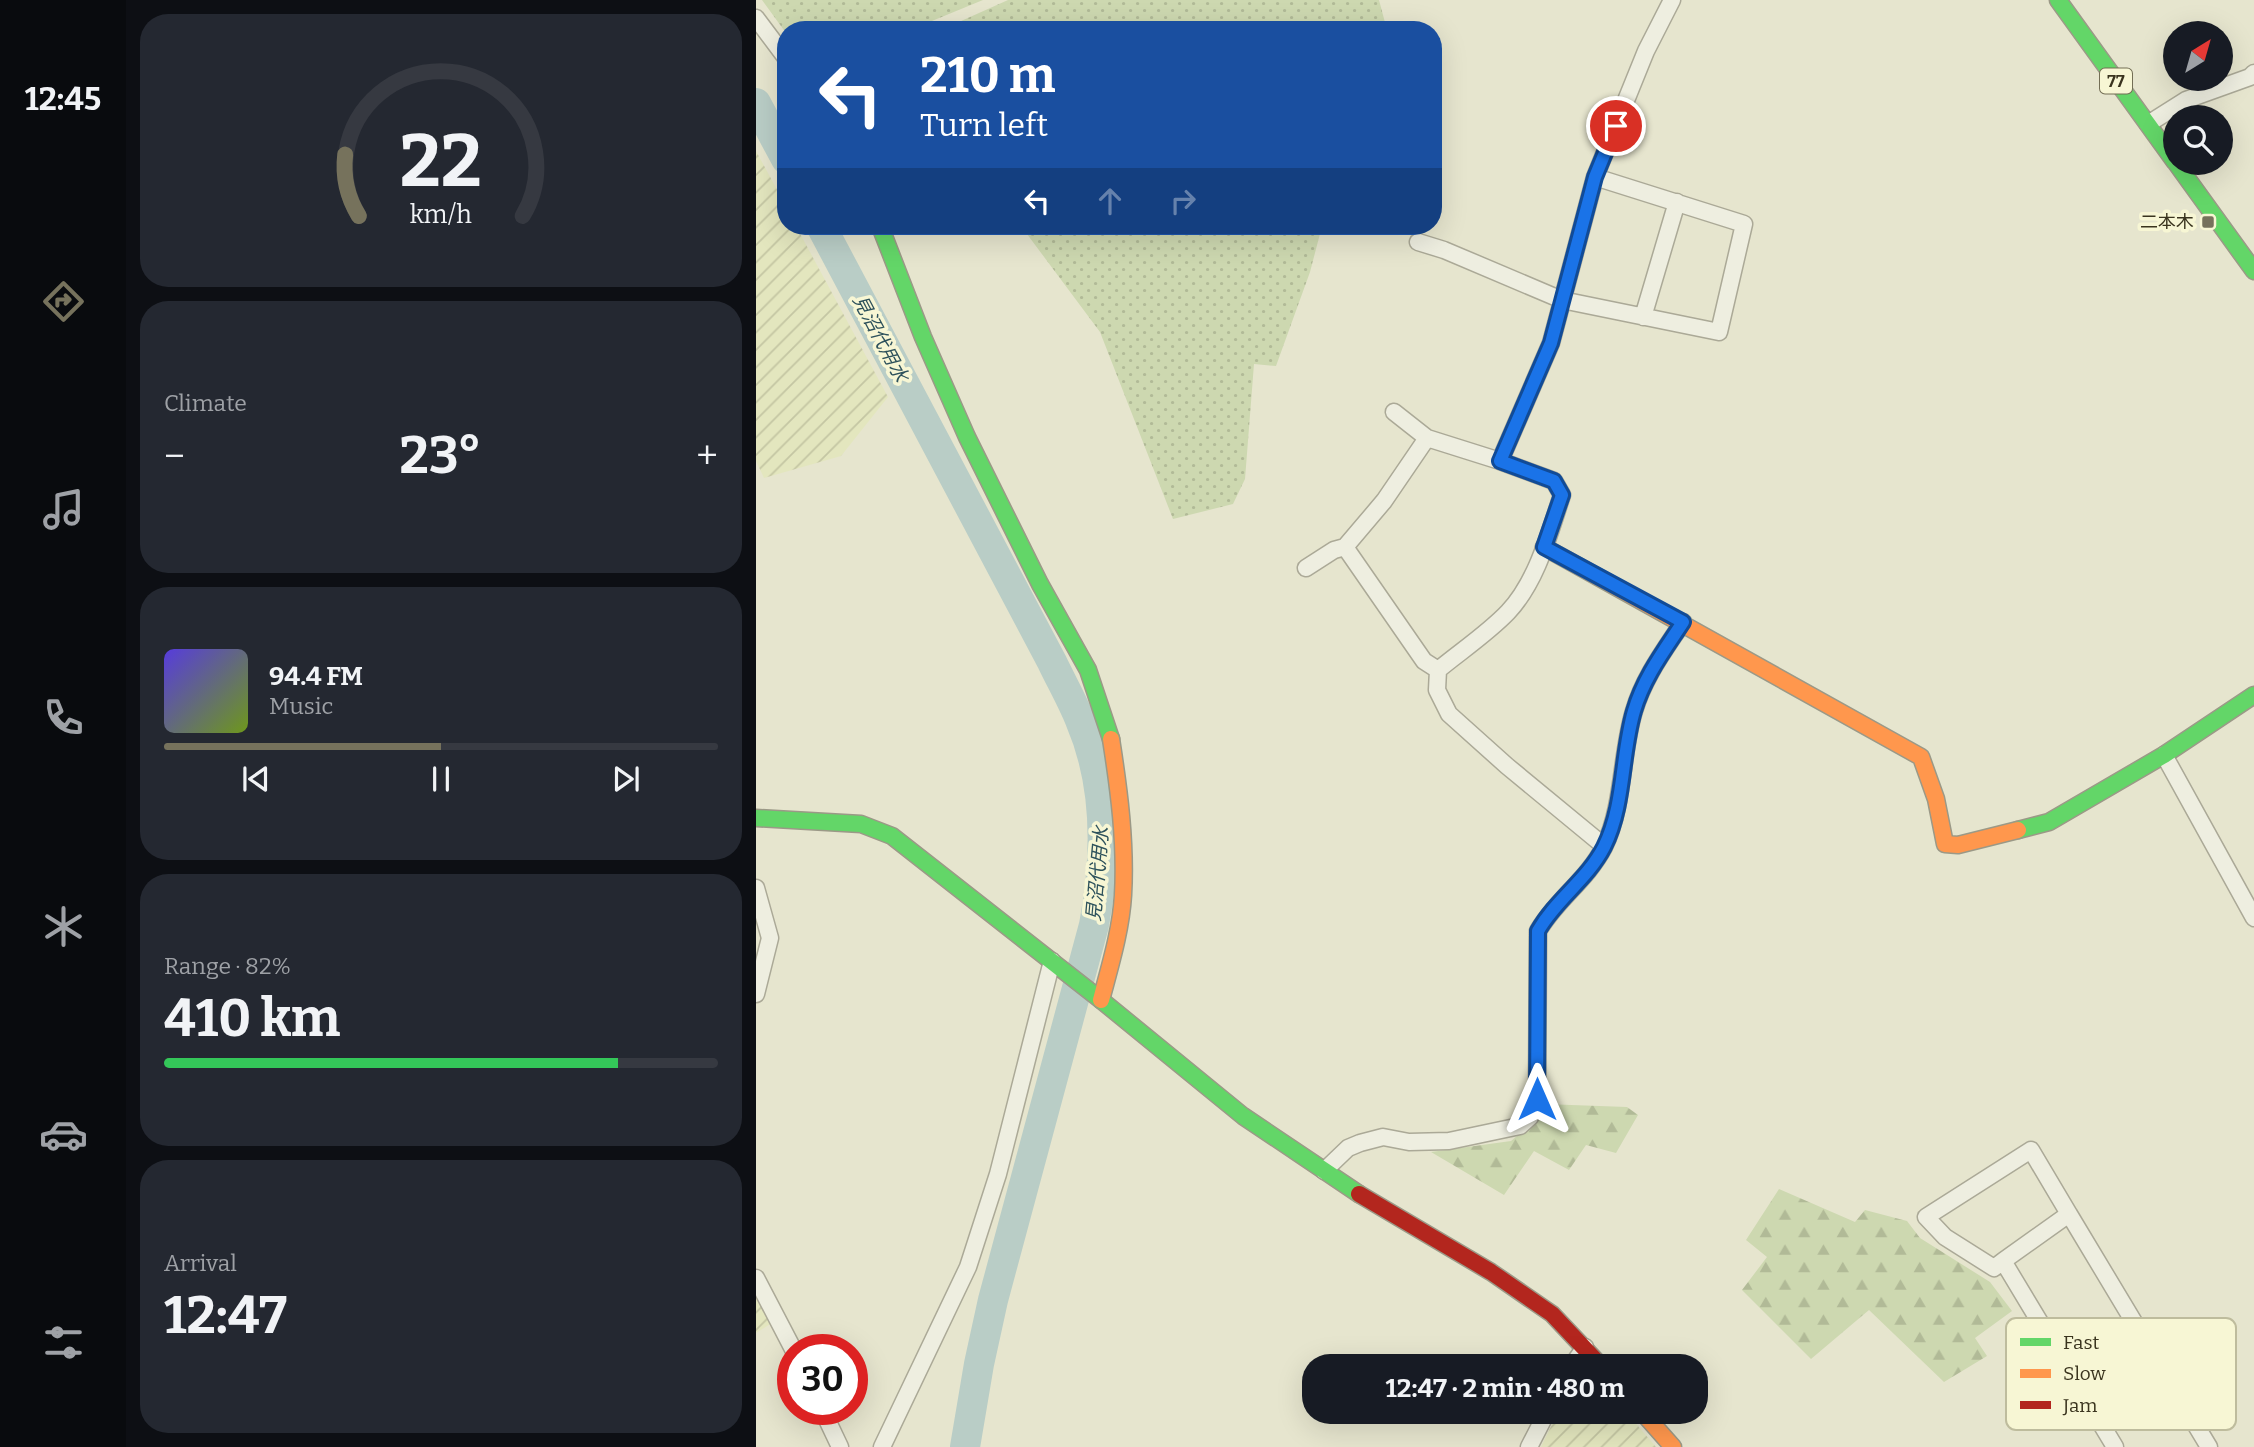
<!DOCTYPE html>
<html lang="en">
<head>
<meta charset="utf-8">
<style>
	:root { --surface:#171b24; --page:#242831; --text:#f1f3f6; --muted:#9ea1a6; --line:#363941; --accent:#76725c }
	body { margin:0; font-family:Bitter,"Noto Sans JP",serif; background:var(--page); color:var(--text); height:100vh; display:flex; flex-direction:column; font-size:26px; white-space:nowrap }
	* { box-sizing:border-box; margin:0 }
	p { font-size:23px; color:var(--muted) }
	.icon { flex:none; width:38px; height:38px; fill:none; stroke:currentColor; stroke-width:2; stroke-linecap:round; stroke-linejoin:round }
	.map { position:relative; flex:1; overflow:hidden }
	.side { display:flex; flex-direction:column; gap:14px; padding:14px; background:#0d0f14; width:630px }
	.side>* { flex:none }
	.top-card { position:absolute; left:21px; top:21px; width:665px; height:214px; border-radius:28px; box-shadow:0 7px 28px #0002; background:#1a4fa0; color:#fff; overflow:hidden }
	.needle { width:46px; rotate:37deg }
	.buttons { position:absolute; left:1407px; top:21px; display:grid; gap:14px }
	.buttons a { display:grid; place-items:center; width:70px; height:70px; border-radius:50%; background:var(--surface); box-shadow:0 7px 28px #0002; font-size:35px }
	.speed { position:absolute; left:21px; top:1334px; display:flex; gap:14px; font-size:35px; font-weight:700; text-align:center }
	.speed>* { display:grid; place-content:center; width:91px; height:91px; border-radius:50%; background:var(--surface); box-shadow:0 7px 28px #0002; line-height:1 }
	.speed .limit { border:10px solid #d22; background:#fff; color:#111 }
	.pin { position:absolute; display:grid; place-items:center; width:60px; height:60px; color:#fff; margin:-30px; border:4px solid #fff; border-radius:50%; box-shadow:0 2px 7px #0007 }
	.me { position:absolute; width:77px; margin:-38px; rotate:0deg; stroke-linejoin:round; filter:drop-shadow(0 0 5px #0008) }
	.turn { display:flex; align-items:center; gap:24px; height:147px; padding:0 28px; font-size:32px }
	.turn .icon { width:91px; height:91px; stroke-width:2.5 }
	.turn b { display:block; font-size:49px; line-height:60px }
	.lanes { display:flex; align-items:center; height:66px; padding:0 28px; background:#0003; justify-content:center; gap:35px; direction:ltr }
	.lanes .off { opacity:.35 }
	.big { font-size:52px; font-weight:700; line-height:1.1 }
	.side .tile { flex:1; display:flex; flex-direction:column; justify-content:center; gap:10px; min-width:0; padding:0 24px; border-radius:28px; background:var(--page) }
	.side .dial { align-items:center; gap:0 }
	.dial svg { height:182px; overflow:visible; fill:none; stroke:var(--line); stroke-width:7; stroke-linecap:round; text-anchor:middle }
	.dial text { fill:var(--text); stroke:none }
	.song { display:flex; align-items:center; gap:21px }
	.cover { width:84px; height:84px; border-radius:10px; background:linear-gradient(135deg,hsl(250 70% 55%),hsl(80 70% 35%)) }
	.played { height:7px; border-radius:4px; background:linear-gradient(90deg,var(--accent) 50%,var(--line) 50%) }
	.keys { display:flex; justify-content:space-around; direction:ltr }
	.heat { display:flex; justify-content:space-between; align-items:center; font-size:38px; direction:ltr }
	.charge { height:10px; border-radius:5px; background:linear-gradient(90deg,#34c759 82%,var(--line) 0) }
	.trip { position:absolute; left:546px; top:1354px; width:406px; height:70px; border-radius:28px; background:var(--surface); box-shadow:0 7px 28px #0002; font-weight:700; line-height:70px; text-align:center }
	main { display:flex; flex:1; min-height:0 }
	.tabs { display:flex; flex-direction:column; width:126px; justify-content:space-around; align-items:center; background:#090b0e; color:var(--muted) }
	.tabs .icon { width:49px; height:49px }
	.tabs .on { color:var(--accent) }
	.tabs b { font-size:32px; color:var(--text) }
	.map>svg:first-child { display:block }
</style>
</head>
<body>
<main>
<nav class="tabs">
<b>12:45</b>
<svg class="icon on" aria-label="directions" viewBox="0 0 24 24"><path d="M12 3l9 9-9 9-9-9zM9 14v-3h6M13 9l2 2-2 2"/></svg>
<svg class="icon" aria-label="music" viewBox="0 0 24 24"><path d="M9 18V5l10-2v13"/><circle cx="6" cy="18" r="3"/><circle cx="16" cy="16" r="3"/></svg>
<svg class="icon" aria-label="phone" viewBox="0 0 24 24"><path d="M5 4h4l2 5-3 2q2 4 5 5l2-3 5 2v4C11 20 4 13 5 4z"/></svg>
<svg class="icon" aria-label="climate" viewBox="0 0 24 24"><path d="M12 3v18M4 7l16 10M4 17L20 7"/></svg>
<svg class="icon" aria-label="car" viewBox="0 0 24 24"><path d="M5 17H2v-5l4-1 3-4h7l3 4 3 1v5h-3M9 17h6M6 11h13"/><circle cx="7" cy="17" r="2"/><circle cx="17" cy="17" r="2"/></svg>
<svg class="icon" aria-label="filters" viewBox="0 0 24 24"><path d="M4 7h16M4 17h16"/><circle cx="9" cy="7" r="2"/><circle cx="15" cy="17" r="2"/></svg>
</nav>
<section class="side">
<div class="tile dial"><svg viewBox="0 0 100 80">
<path d="M14 69A42 42 0 1 1 86 69"/>
<path d="M14 69A42 42 0 0 1 8 42" stroke="#76725c"/>
<text x="50" y="56" font-size="32" font-weight="700">22</text>
<text x="50" y="72" font-size="11">km/h</text>
</svg></div>
<div class="tile"><p>Climate</p>
<div class="heat"><a>−</a><b class="big">23°</b><a>+</a></div>
</div>
<div class="tile">
<div class="song"><i class="cover"></i><div><b>94.4 FM</b><p>Music</p></div></div>
<div class="played"></div>
<div class="keys"><svg class="icon" aria-label="previous" viewBox="0 0 24 24"><path d="M18 5L8 12l10 7zM5 5v14"/></svg><svg class="icon" aria-label="pause" viewBox="0 0 24 24"><path d="M8 5v14M16 5v14"/></svg><svg class="icon" aria-label="next" viewBox="0 0 24 24"><path d="M6 5l10 7-10 7zM19 5v14"/></svg></div>
</div>
<div class="tile"><p>Range · 82%</p><b class="big">410 km</b><div class="charge"></div></div>
<div class="tile"><p>Arrival</p><b class="big">12:47</b></div>
</section>
<div class="map">
<svg width="1498" height="1447" viewBox="0 0 1498 1447">
	<defs>
		<pattern id="farmland-furrows" width="10" height="10" patternUnits="userSpaceOnUse" patternTransform="scale(1.75)"><rect width="10" height="10" fill="#e3e6be"/><path d="M-1 1l2-2M0 10L10 0M9 11l2-2" fill="none" stroke="#c4c6a3"/></pattern>
		<pattern id="grass-dots" width="8" height="8" patternUnits="userSpaceOnUse" patternTransform="scale(1.75)"><rect width="8" height="8" fill="#cdd8b0"/><path d="M2 2h.1M6 6h.1" fill="none" stroke="#b1ba97" stroke-width="1.8" stroke-linecap="round"/></pattern>
		<pattern id="forest-firs" width="22" height="20" patternUnits="userSpaceOnUse" patternTransform="scale(1.75)"><rect width="22" height="20" fill="#cdd8b0"/><path d="M5 1l3.5 6h-7zM16 11l3.5 6h-7z" fill="#b1ba97"/></pattern>
	</defs>
	<rect width="100%" height="100%" fill="#e6e5ce"/>
	<path fill="url(#farmland-furrows)" d="M0 151 30 206V226H40L132 397 85 456 8 478 0 461Z
		M0 1295 16 1323 0 1333Z
		M802 1412H870L900 1447H785Z"/>
	<path fill="url(#grass-dots)" d="M6 0H227L154 30H30V33Z
		M252 0H623L631 30H185Z
		M265 226H566L554 272 520 366 498 364 489 479 477 504 417 519 344 332Z"/>
	<path fill="url(#forest-firs)" d="M788 1104 871 1107 882 1115 860 1153 830 1145 813 1170 778 1151 748 1195 675 1152 755 1141 778 1122Z
		M1023 1189 1099 1222 1109 1210 1151 1221 1164 1238 1234 1282 1256 1311 1219 1338 1231 1356 1188 1382 1113 1310 1055 1359 986 1290 1011 1257 990 1240Z"/>
	<g fill="none" stroke-linecap="round" stroke-linejoin="round">
		<path stroke="#b9cdc6" stroke-width="30" d="M0 103 30 159
			M65 226 296 662C305 681 316 700 324 720 352 785 351 856 338 925L237 1300 223 1364 209 1447"/>
		<defs>
			<path id="street" d="M0 18 30 58
				M1392 124 1430 100 1494 77 1498 73
				M662 242 688 250 806 300 963 332 988 224 839 177
				M887 317 921 202
				M638 412 671 438
				M744 461 671 438 628 501 589 547 668 661 682 670 681 690 693 714 751 766 848 846
				M550 568 578 550 589 547
				M682 670C705 651 732 633 752 612 781 581 793 534 806 495L798 481 744 461 795 343 839 177 890 51 916 0
				M1408 755 1498 918
				M0 888 14 938 0 994
				M568 1171 592 1148 604 1143 627 1137 653 1142 693 1141 764 1126 774 1117 781 1099 782 931C800 900 831 880 848 847 868 806 865 753 878 711 888 677 908 651 927 622
				M1313 1214 1275 1150 1170 1217 1189 1237 1238 1268 1247 1261 1359 1447
				M1247 1261 1313 1214 1453 1447
				M0 1278 37 1349
				M815 1367 829 1347
				M66 1409 84 1447
				M126 1447 212 1267 242 1174 296 961
				M773 1447 791 1412"/>
			<path id="fast" d="M1302 0 1419 162
				M1420 163 1498 271
				M124 226 167 337 211 437 284 584 332 670 355 739
				M0 818 105 824 136 836 345 1000 487 1116 603 1194
				M1262 830 1293 822 1408 755 1498 695"/>
			<path id="slow" d="M788 547 1165 757 1180 799 1189 844 1202 845 1262 830
				M345 1000C354 966 365 930 367 895 370 843 363 790 355 739
				M886 1412 917 1447"/>
			<path id="jam" d="M603 1194 735 1272 796 1314 846 1367"/>
		</defs>
		<use href="#street" stroke="#aba997" stroke-width="19"/>
		<use href="#fast" stroke="#9b9987" stroke-width="19"/>
		<use href="#slow" stroke="#9b9987" stroke-width="19"/>
		<use href="#jam" stroke="#9b9987" stroke-width="19"/>
		<use href="#street" stroke="#eeeee0" stroke-width="16"/>
		<use href="#fast" stroke="#63d668" stroke-width="16"/>
		<use href="#slow" stroke="#ff974d" stroke-width="16"/>
		<use href="#jam" stroke="#b3261e" stroke-width="16"/>
	</g>
	<g fill="none" stroke-linecap="round" stroke-linejoin="round">
		<defs>
			<path id="route" d="M781 1099 782 931C800 899 831 880 848 847 869 805 865 755 878 711 888 677 908 651 927 622L788 547 806 495 798 481 744 461 795 343 839 177 860 126"/>
		</defs>
		<use href="#route" stroke="#114b97" stroke-width="18"/>
		<use href="#route" stroke="#1a73e8" stroke-width="12"/>
	</g>
	<rect fill="#76725c" stroke="#f7f6d4" stroke-width="2.5" x="1445" y="215" width="14" height="14" rx="3.5"/>
	<g text-anchor="middle" stroke-width="7" stroke-linejoin="round" paint-order="stroke">
		<rect fill="#f7f6d4" stroke="#736e55" stroke-width="2" x="1344" y="68.5" width="32" height="25" rx="5"/>
		<g font-size="16" font-weight="bold" fill="#3a341e">
			<text x="1360" y="87">77</text>
		</g>
		<g font-size="18" fill="#3a341e" stroke="#f7f6d4" text-anchor="end">
			<text x="1438" y="228">二本木</text>
		</g>
		<g font-size="19" font-style="italic" fill="#2d515b" stroke="#f7f6d4">
			<text transform="translate(125 338) rotate(62)" y="7">見沼代用水</text>
			<text transform="translate(341 874) rotate(-85)" y="7">見沼代用水</text>
		</g>
	</g>
	<rect x="1250" y="1318" width="230" height="112" rx="10" fill="#f7f6d4" stroke="#bebc9d" stroke-width="2"/>
	<rect x="1264" y="1338" width="31" height="8" fill="#63d668"/>
	<rect x="1264" y="1369" width="31" height="9" fill="#ff974d"/>
	<rect x="1264" y="1401" width="31" height="8" fill="#b3261e"/>
	<g font-size="19" fill="#3a341e">
		<text x="1307" y="1349">Fast</text>
		<text x="1307" y="1380">Slow</text>
		<text x="1307" y="1412">Jam</text>
	</g>
</svg>
<div class="buttons">
<a><svg class="needle" viewBox="-14 -14 28 28"><path d="M0-13l5 13h-10z" fill="#e53935"/><path d="M0 13l5-13h-10z" fill="#9ea1a6"/></svg></a>
<a><svg class="icon" aria-label="search" viewBox="0 0 24 24"><circle cx="10" cy="10" r="6"/><path d="M15 15l6 6"/></svg></a>
</div>
<div class="speed"><div class="limit">30</div></div>
<div class="pin" style="left:860px;top:126px;background:#d93025"><svg class="icon" aria-label="arrive" viewBox="0 0 24 24"><path d="M6 21V4h12l-3 4 3 4H6"/></svg></div>
<svg class="me" style="left:781px;top:1099px" viewBox="-20 -20 40 40"><path d="M0-17L14 15 0 8-14 15z" fill="#1a73e8" stroke="#fff" stroke-width="4"/></svg>
<div class="trip">12:47 · 2 min · 480 m</div>
<div class="top-card">
<div class="turn"><svg class="icon" aria-label="left" viewBox="0 0 24 24"><path d="M17 20v-9H6M10 6l-5 5 5 5"/></svg><div><b>210 m</b>Turn left</div></div>
<div class="lanes"><svg class="icon" aria-label="left" viewBox="0 0 24 24"><path d="M17 20v-9H6M10 6l-5 5 5 5"/></svg><svg class="icon off" aria-label="ahead" viewBox="0 0 24 24"><path d="M12 20V5M6 11l6-6 6 6"/></svg><svg class="icon off" aria-label="right" viewBox="0 0 24 24"><path d="M7 20v-9h11M14 6l5 5-5 5"/></svg></div>
</div>
</div>
</main>
</body>
</html>
